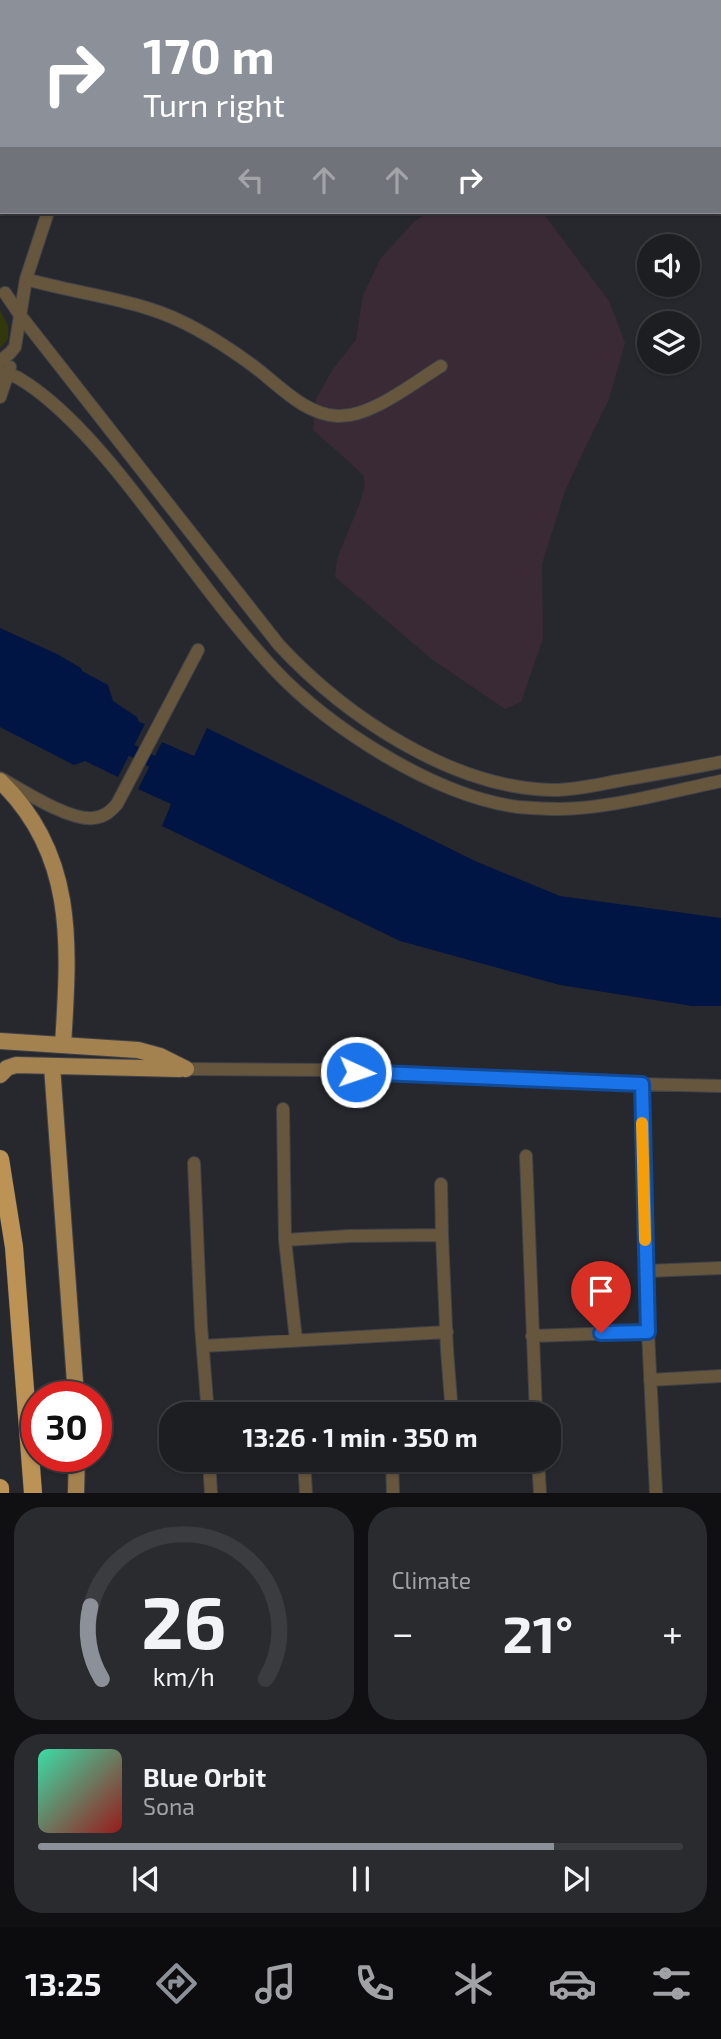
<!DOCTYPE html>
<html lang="en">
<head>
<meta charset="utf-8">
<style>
	:root { --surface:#1d1e22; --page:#2a2b2f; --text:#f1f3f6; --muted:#a0a2a5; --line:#3b3c40; --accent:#8c9099 }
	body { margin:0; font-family:"Exo 2",sans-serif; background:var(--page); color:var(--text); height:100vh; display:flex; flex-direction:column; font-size:26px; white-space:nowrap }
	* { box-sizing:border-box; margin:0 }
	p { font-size:23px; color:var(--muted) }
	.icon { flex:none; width:38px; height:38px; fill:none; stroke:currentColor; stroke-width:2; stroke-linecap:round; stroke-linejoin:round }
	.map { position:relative; height:1493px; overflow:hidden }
	.sheet { display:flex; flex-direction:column; gap:14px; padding:14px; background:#101013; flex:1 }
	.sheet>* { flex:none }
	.banner { position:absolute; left:0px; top:0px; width:721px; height:214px; box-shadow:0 2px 5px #0004,0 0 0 2px var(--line); background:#8c9099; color:#fff; overflow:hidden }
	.controls { position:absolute; left:637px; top:234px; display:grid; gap:14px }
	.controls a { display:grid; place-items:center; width:63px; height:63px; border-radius:50%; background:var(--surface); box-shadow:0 2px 5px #0004,0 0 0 2px var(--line); font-size:35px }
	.speed { position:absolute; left:21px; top:1381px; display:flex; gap:14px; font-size:35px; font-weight:700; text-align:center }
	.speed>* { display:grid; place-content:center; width:91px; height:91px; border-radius:50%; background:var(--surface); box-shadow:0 2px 5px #0004,0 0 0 2px var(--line); line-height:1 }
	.speed .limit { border:10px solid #d22; background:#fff; color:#111 }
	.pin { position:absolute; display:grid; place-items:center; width:60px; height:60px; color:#fff; margin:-72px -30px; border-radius:50% 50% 50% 0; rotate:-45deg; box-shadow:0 0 7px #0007 }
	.pin .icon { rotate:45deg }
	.me { position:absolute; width:77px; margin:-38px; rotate:93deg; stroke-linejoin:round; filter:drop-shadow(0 0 5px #0008) }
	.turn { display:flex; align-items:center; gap:24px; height:147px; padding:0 28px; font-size:32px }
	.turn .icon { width:91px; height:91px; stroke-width:2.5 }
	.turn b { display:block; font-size:49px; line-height:60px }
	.lanes { display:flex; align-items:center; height:66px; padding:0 28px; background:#0003; justify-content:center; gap:35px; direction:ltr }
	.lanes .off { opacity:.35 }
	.big { font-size:52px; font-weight:700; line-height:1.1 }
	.sheet .widget { flex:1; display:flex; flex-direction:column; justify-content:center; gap:10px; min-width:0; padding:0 24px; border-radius:28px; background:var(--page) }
	.sheet .dial { align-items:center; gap:0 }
	.dial svg { height:182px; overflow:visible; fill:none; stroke:var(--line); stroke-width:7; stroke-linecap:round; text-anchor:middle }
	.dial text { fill:var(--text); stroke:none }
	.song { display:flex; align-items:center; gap:21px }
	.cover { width:84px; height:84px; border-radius:10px; background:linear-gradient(135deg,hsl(160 70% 55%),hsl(0 70% 35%)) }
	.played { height:7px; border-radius:4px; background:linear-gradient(90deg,var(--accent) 80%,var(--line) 80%) }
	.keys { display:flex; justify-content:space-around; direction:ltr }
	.heat { display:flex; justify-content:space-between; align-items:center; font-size:38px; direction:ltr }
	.sheet .tiles { flex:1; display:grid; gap:14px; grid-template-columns:1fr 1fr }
	.widget:last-child { grid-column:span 2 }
	.trip { position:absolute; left:159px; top:1402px; width:402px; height:70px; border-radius:28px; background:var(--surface); box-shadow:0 2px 5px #0004,0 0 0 2px var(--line); font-weight:700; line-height:70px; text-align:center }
	.tabs { display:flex; height:112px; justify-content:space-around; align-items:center; background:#0c0c0e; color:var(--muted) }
	.tabs .icon { width:49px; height:49px }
	.tabs .active { color:var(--accent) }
	.tabs b { font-size:32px; color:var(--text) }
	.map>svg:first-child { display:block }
</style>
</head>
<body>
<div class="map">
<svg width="721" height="1493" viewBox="0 0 721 1493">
	<rect width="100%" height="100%" fill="#27282e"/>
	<path fill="#3a2a35" d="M428 212H542L609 301 625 343 609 399 583 452 565 491 542 564 543 639 521 702 505 709 433 660 335 577 337 559 359 505 365 485 363 475 345 458 313 430 316 399 333 369 356 340 363 295 381 258 415 221Z"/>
	<path fill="#32380c" d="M0 310 8 326V339L0 348Z"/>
	<path fill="#001543" d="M0 628 57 654 81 668 82 671 108 685 113 701 137 717 139 722 145 724 118 777 85 761 74 765 0 727Z
		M207 728 475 861 560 896 721 918V1006H692L560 985 400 941 162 826 171 804 138 789 162 742 194 756Z"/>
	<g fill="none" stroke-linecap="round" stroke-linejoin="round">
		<path stroke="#001543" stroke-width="12" d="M117 742 166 769"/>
		<defs>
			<path id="minor" d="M634 0 635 2
				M660 0 661 2
				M94 2V0
				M137 2 138 0
				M719 75 721 77
				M719 108 721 110
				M0 194 2 192
				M26 279C67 291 110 296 150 309 186 320 222 343 252 365 278 384 303 414 337 416 370 418 413 383 441 366
				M5 293 20 315 279 645C345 716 453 789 554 790 574 790 596 785 617 781 651 775 686 769 721 762
				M0 361 10 353 15 347 26 279 48 212
				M0 372C6 374 14 375 20 379 65 406 110 461 142 503 185 558 225 616 273 668 329 728 435 796 518 807 531 808 546 809 560 809 609 809 672 791 721 781
				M0 397 10 367
				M0 778C22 790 69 821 93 818 104 817 110 812 117 804L198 650
				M186 1069 330 1070 593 1083 721 1086
				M642 1084 648 1332 656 1493
				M283 1109 285 1240 296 1340
				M526 1156 536 1414
				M194 1163 201 1326 208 1414
				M441 1184 442 1235 447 1350 452 1414
				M285 1240 350 1236 442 1235
				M646 1271 721 1268
				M532 1336 648 1332
				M203 1346 447 1332
				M650 1380 721 1376
				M209 1460 211 1493
				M304 1460 306 1493
				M392 1460 393 1493
				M538 1460 540 1493"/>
			<path id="major" d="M0 781C77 855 69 947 63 1045
				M0 1041 138 1050 160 1056 186 1069
				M52 1066 76 1396
				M0 1075 7 1068 16 1065 180 1069
				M76 1493 77 1456"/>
			<path id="highway" d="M0 1159 14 1247 33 1493
				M0 1488V1493"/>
		</defs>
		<use href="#minor" stroke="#424348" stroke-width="14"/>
		<use href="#major" stroke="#424348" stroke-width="18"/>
		<use href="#highway" stroke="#424348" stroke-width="19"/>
		<use href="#minor" stroke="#66563e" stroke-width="12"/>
		<use href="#major" stroke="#a4824f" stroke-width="16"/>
		<use href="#highway" stroke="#bc9355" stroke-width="18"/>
	</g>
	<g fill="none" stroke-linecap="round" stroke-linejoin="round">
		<defs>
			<path id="route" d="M356 1072 642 1084 648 1332 601 1333"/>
		</defs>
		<use href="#route" stroke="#114b97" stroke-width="18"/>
		<use href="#route" stroke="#1a73e8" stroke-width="12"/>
		<path stroke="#f59e0b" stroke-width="12" d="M642 1123 645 1240"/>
	</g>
</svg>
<div class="controls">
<a><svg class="icon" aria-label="sound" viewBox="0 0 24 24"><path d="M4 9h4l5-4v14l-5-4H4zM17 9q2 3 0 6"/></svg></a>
<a><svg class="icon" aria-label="layers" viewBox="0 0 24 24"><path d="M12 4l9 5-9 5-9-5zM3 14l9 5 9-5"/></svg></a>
</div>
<div class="speed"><div class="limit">30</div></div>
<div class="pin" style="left:601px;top:1333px;background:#d93025"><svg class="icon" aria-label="arrive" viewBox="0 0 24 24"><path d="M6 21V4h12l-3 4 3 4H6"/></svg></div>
<svg class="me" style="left:356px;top:1072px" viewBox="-20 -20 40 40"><circle r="17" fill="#1a73e8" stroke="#fff" stroke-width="3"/><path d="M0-11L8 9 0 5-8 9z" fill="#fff"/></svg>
<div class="trip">13:26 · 1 min · 350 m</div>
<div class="banner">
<div class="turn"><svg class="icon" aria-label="right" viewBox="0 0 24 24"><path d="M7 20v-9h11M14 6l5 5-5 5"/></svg><div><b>170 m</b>Turn right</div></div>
<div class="lanes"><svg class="icon off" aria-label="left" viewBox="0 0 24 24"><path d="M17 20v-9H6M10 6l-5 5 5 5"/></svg><svg class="icon off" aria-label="ahead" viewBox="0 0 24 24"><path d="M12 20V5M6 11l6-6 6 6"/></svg><svg class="icon off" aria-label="ahead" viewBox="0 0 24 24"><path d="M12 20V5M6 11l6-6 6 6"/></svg><svg class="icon" aria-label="right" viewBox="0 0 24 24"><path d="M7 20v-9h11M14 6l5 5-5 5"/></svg></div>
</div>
</div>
<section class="sheet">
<div class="tiles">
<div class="widget dial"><svg viewBox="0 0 100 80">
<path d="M14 69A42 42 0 1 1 86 69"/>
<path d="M14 69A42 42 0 0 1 9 37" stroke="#8c9099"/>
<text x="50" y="56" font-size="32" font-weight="700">26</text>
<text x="50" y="72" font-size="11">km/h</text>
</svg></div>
<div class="widget"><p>Climate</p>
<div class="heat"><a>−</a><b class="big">21°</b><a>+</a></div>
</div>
<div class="widget">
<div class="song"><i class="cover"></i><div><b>Blue Orbit</b><p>Sona</p></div></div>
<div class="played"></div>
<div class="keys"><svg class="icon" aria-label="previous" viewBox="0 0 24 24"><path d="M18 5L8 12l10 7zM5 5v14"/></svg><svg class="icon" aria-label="pause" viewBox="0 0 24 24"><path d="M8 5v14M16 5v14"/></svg><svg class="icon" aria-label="next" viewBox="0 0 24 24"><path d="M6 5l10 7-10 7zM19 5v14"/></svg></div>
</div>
</div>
</section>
<nav class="tabs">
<b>13:25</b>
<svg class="icon active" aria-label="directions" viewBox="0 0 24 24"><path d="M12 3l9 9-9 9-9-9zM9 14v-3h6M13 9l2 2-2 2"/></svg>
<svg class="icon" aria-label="music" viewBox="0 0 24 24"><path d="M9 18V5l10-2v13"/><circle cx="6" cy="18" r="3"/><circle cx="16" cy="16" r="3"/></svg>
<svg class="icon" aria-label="phone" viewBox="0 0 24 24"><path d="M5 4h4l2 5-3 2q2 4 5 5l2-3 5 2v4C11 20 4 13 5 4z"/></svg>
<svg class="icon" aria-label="climate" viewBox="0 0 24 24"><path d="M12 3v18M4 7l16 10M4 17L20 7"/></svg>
<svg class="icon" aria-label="car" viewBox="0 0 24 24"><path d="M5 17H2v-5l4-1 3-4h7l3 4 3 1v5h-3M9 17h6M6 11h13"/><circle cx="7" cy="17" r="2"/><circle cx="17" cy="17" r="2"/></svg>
<svg class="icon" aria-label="filters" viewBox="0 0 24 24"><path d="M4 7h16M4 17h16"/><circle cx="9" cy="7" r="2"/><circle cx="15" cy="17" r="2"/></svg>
</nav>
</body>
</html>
